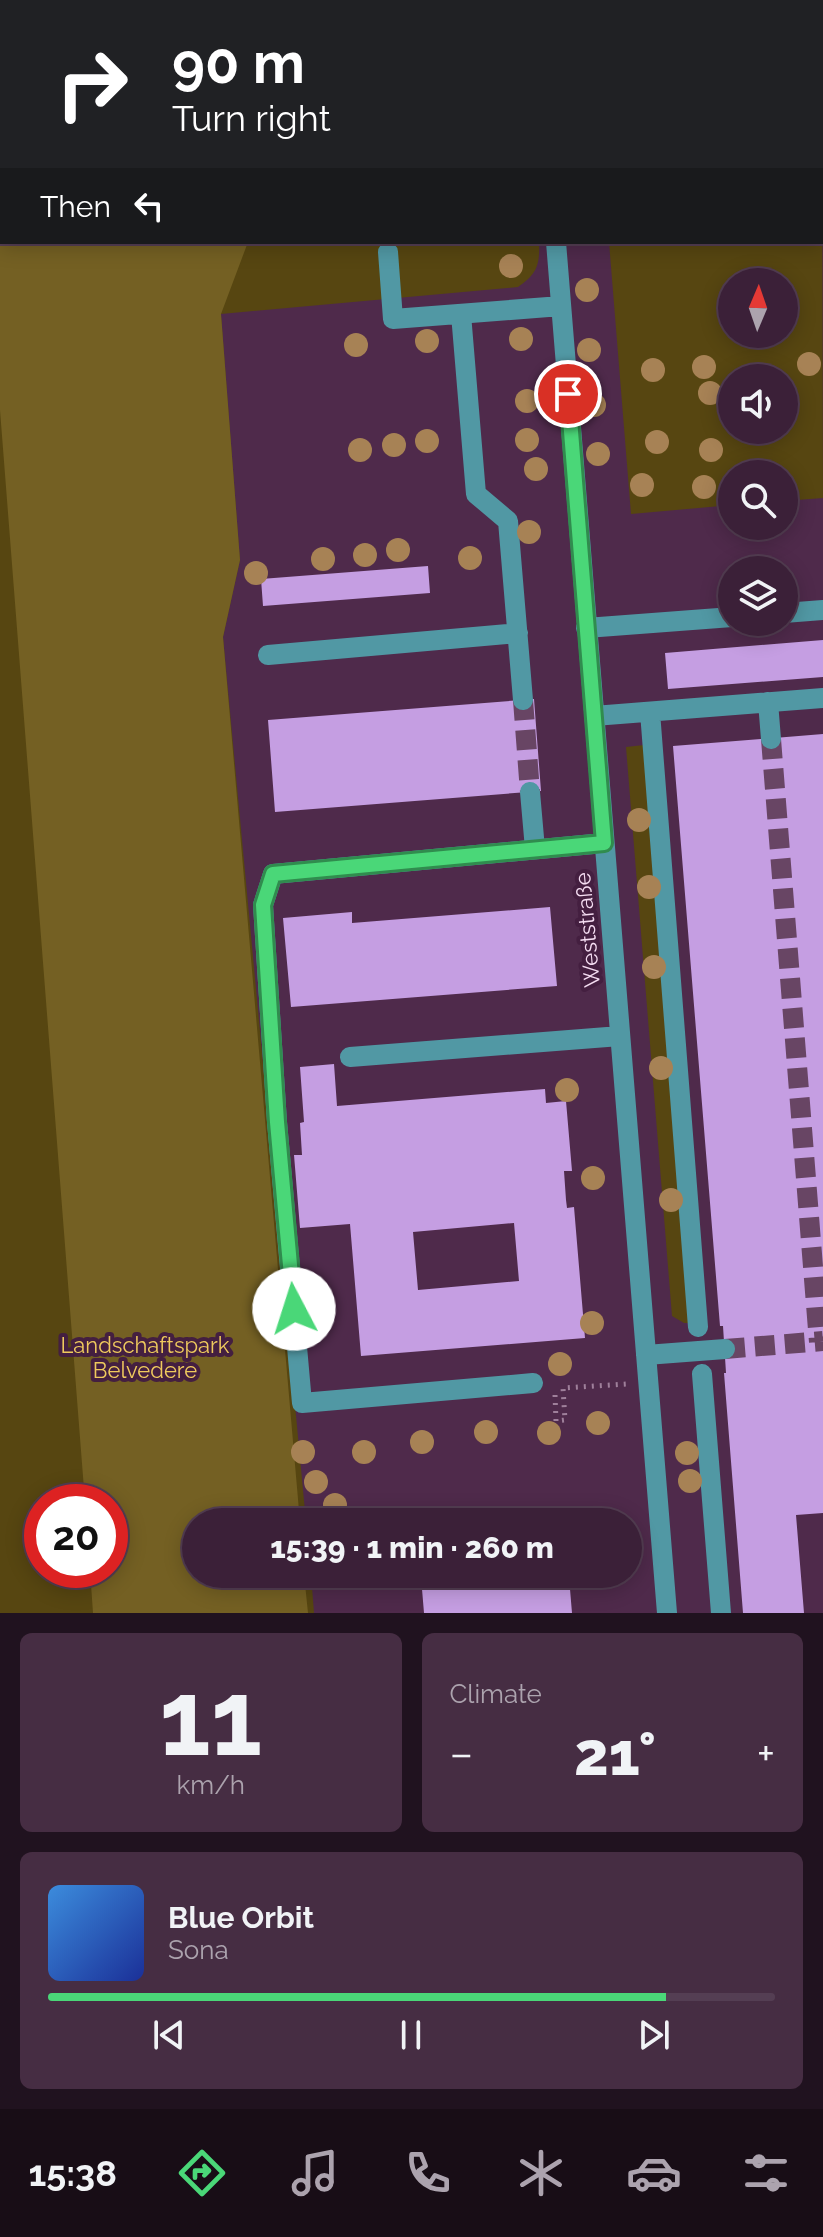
<!DOCTYPE html>
<html lang="en">
<head>
<meta charset="utf-8">
<style>
	:root { --surface:#3b2038; --page:#462d43; --text:#f1f3f6; --muted:#aca3ae; --line:#543e53; --accent:#4ad778 }
	body { margin:0; font-family:Raleway,sans-serif; background:var(--page); color:var(--text); height:100vh; display:flex; flex-direction:column; font-size:30px; white-space:nowrap }
	* { box-sizing:border-box; margin:0 }
	p { font-size:26px; color:var(--muted) }
	.icon { flex:none; width:44px; height:44px; fill:none; stroke:currentColor; stroke-width:2; stroke-linecap:round; stroke-linejoin:round }
	.map { position:relative; height:1613px; overflow:hidden }
	.sheet { display:flex; flex-direction:column; gap:20px; padding:20px; background:#20121f; flex:1 }
	.sheet>* { flex:none }
	.hud { position:absolute; left:0px; top:0px; width:824px; height:244px; box-shadow:0 4px 20px #0003,0 0 0 2px var(--line); background:#202124; color:#fff; overflow:hidden }
	.needle { width:52px; rotate:2deg }
	.fabs { position:absolute; left:718px; top:268px; display:grid; gap:16px }
	.fabs a { display:grid; place-items:center; width:80px; height:80px; border-radius:50%; background:var(--surface); box-shadow:0 4px 20px #0003,0 0 0 2px var(--line); font-size:40px }
	.speed { position:absolute; left:24px; top:1484px; display:flex; gap:16px; font-size:40px; font-weight:700; text-align:center }
	.speed>* { display:grid; place-content:center; width:104px; height:104px; border-radius:50%; background:var(--surface); box-shadow:0 4px 20px #0003,0 0 0 2px var(--line); line-height:1 }
	.speed .limit { border:12px solid #d22; background:#fff; color:#111 }
	.pin { position:absolute; display:grid; place-items:center; width:68px; height:68px; color:#fff; margin:-34px; border:4px solid #fff; border-radius:50%; box-shadow:0 2px 8px #0007 }
	.me { position:absolute; width:88px; margin:-44px; rotate:355deg; stroke-linejoin:round; filter:drop-shadow(0 0 6px #0008) }
	.turn { display:flex; align-items:center; gap:28px; height:168px; padding:0 40px; font-size:36px }
	.turn .icon { width:104px; height:104px; stroke-width:2.5 }
	.turn b { display:block; font-size:56px; line-height:68px }
	.then { display:flex; align-items:center; height:76px; padding:0 40px; background:#0003; gap:16px; font-size:30px }
	.big { font-size:60px; font-weight:800; line-height:1.1 }
	.sheet .tile { flex:1; display:flex; flex-direction:column; justify-content:center; gap:12px; min-width:0; padding:0 28px; border-radius:12px; background:var(--page) }
	.sheet .dial { align-items:center; gap:0 }
	.dial b { font-size:104px; line-height:1 }
	.song { display:flex; align-items:center; gap:24px }
	.cover { width:96px; height:96px; border-radius:12px; background:linear-gradient(135deg,hsl(210 70% 55%),hsl(230 70% 35%)) }
	.played { height:8px; border-radius:4px; background:linear-gradient(90deg,var(--accent) 85%,var(--line) 85%) }
	.keys { display:flex; justify-content:space-around; direction:ltr }
	.heat { display:flex; justify-content:space-between; align-items:center; font-size:44px; direction:ltr }
	.sheet .tiles { flex:1; display:grid; gap:20px; grid-template-columns:1fr 1fr }
	.tile:last-child { grid-column:span 2 }
	.trip { position:absolute; left:182px; top:1508px; width:460px; height:80px; border-radius:40px; background:var(--surface); box-shadow:0 4px 20px #0003,0 0 0 2px var(--line); font-weight:800; line-height:80px; text-align:center }
	.tabs { display:flex; height:128px; justify-content:space-around; align-items:center; background:#180d16; color:var(--muted) }
	.tabs .icon { width:56px; height:56px }
	.tabs .active { color:var(--accent) }
	.tabs b { font-size:36px; color:var(--text) }
	.map>svg:first-child { display:block }
</style>
</head>
<body>
<div class="map">
<svg width="823" height="1613" viewBox="0 0 823 1613">
	<rect width="100%" height="100%" fill="#4f2a4b"/>
	<path fill="#574611" fill-rule="evenodd" d="M0 0H510L511 2H2V242H539C540 265 537 274 518 287L221 314 240 560 223 637 306 1522H196V1574H311L314 1613H0ZM42 1502H110V1570H42Z
		M822 89 823 498 784 501V474H732V505L631 514 609 242H822ZM732 282H784V334H732ZM732 378H784V430H732Z
		M644 745 691 1323H684L672 1316 626 747Z"/>
	<path fill="#746023" d="M0 0H510L511 2H2V242H248L221 314 240 560 223 637 300 1522H196V1574H304L308 1613H93L90 1570H110V1502H85L0 410Z"/>
	<path fill="#c59ee2" fill-rule="evenodd" d="M428 566 430 593 263 606 261 579Z
		M823 640V677L668 689 665 653Z
		M534 699 541 791 275 812 268 720Z
		M823 734V1513L796 1515 804 1613H743L724 1373H726L723 1326H720L673 746Z
		M550 907 557 986 291 1007 283 918 352 912V923Z
		M334 1064 337 1106 545 1089 546 1103 566 1101 572 1171H564L566 1200 567 1208 574 1207 585 1338 361 1356 350 1224 300 1228 294 1155H302L300 1123 304 1122 300 1067ZM514 1223 519 1281 418 1290 413 1232Z
		M569 1577 572 1613H424L422 1589Z"/>
	<g fill="none" stroke-linecap="round" stroke-linejoin="round">
		<path stroke="#684564" stroke-width="20" stroke-dasharray="20 10" stroke-linecap="butt" d="M523 700 530 792
			M771 739 819 1342
			M725 1349 823 1341"/>
		<path stroke="#9f809b" stroke-width="5" stroke-dasharray="2 6" stroke-linecap="butt" d="M555 1395 556 1421 565 1420 563 1388 626 1384"/>
		<path stroke="#5198a4" stroke-width="20" d="M539 0V2
			M822 41H823
			M556 242 667 1613
			M388 252 393 319 561 306
			M461 314 476 494 508 521 523 700
			M784 613 823 610
			M586 628 732 617
			M268 655 518 633
			M768 702 771 739
			M650 712 698 1327
			M594 716 823 698
			M530 792 535 849
			M350 1057 620 1036
			M646 1355 725 1349
			M702 1374 721 1613
			M533 1383 302 1403 277 1122 263 905 273 874 604 843"/>
	</g>
	<g fill="#a78255">
		<circle cx="511" cy="266" r="12"/>
		<circle cx="587" cy="290" r="12"/>
		<circle cx="521" cy="339" r="12"/>
		<circle cx="427" cy="341" r="12"/>
		<circle cx="356" cy="345" r="12"/>
		<circle cx="589" cy="350" r="12"/>
		<circle cx="809" cy="364" r="12"/>
		<circle cx="704" cy="367" r="12"/>
		<circle cx="653" cy="370" r="12"/>
		<circle cx="710" cy="393" r="12"/>
		<circle cx="527" cy="401" r="12"/>
		<circle cx="594" cy="405" r="12"/>
		<circle cx="527" cy="440" r="12"/>
		<circle cx="427" cy="441" r="12"/>
		<circle cx="657" cy="442" r="12"/>
		<circle cx="394" cy="445" r="12"/>
		<circle cx="360" cy="450" r="12"/>
		<circle cx="711" cy="450" r="12"/>
		<circle cx="598" cy="454" r="12"/>
		<circle cx="536" cy="469" r="12"/>
		<circle cx="642" cy="485" r="12"/>
		<circle cx="704" cy="487" r="12"/>
		<circle cx="529" cy="532" r="12"/>
		<circle cx="398" cy="550" r="12"/>
		<circle cx="365" cy="555" r="12"/>
		<circle cx="470" cy="558" r="12"/>
		<circle cx="323" cy="559" r="12"/>
		<circle cx="256" cy="573" r="12"/>
		<circle cx="639" cy="820" r="12"/>
		<circle cx="649" cy="887" r="12"/>
		<circle cx="654" cy="967" r="12"/>
		<circle cx="661" cy="1068" r="12"/>
		<circle cx="567" cy="1090" r="12"/>
		<circle cx="593" cy="1178" r="12"/>
		<circle cx="671" cy="1200" r="12"/>
		<circle cx="592" cy="1323" r="12"/>
		<circle cx="560" cy="1364" r="12"/>
		<circle cx="598" cy="1423" r="12"/>
		<circle cx="486" cy="1432" r="12"/>
		<circle cx="549" cy="1433" r="12"/>
		<circle cx="422" cy="1442" r="12"/>
		<circle cx="303" cy="1452" r="12"/>
		<circle cx="364" cy="1452" r="12"/>
		<circle cx="687" cy="1453" r="12"/>
		<circle cx="690" cy="1481" r="12"/>
		<circle cx="316" cy="1482" r="12"/>
		<circle cx="335" cy="1505" r="12"/>
	</g>
	<g fill="none" stroke-linecap="round" stroke-linejoin="round">
		<defs>
			<path id="route" d="M294 1309 277 1122 263 905 273 874 604 843 568 394"/>
		</defs>
		<use href="#route" stroke="#308c4e" stroke-width="20"/>
		<use href="#route" stroke="#4ad778" stroke-width="14"/>
	</g>
	<g text-anchor="middle" stroke-width="8" stroke-linejoin="round" paint-order="stroke">
		<g font-size="22" fill="#f5ddf2" stroke="#441f40">
			<text transform="translate(587 930) rotate(-95)" y="8">Weststraße</text>
		</g>
		<g font-size="22" fill="#efca5d" stroke="#441f40">
			<text x="145" y="1353">Landschaftspark<tspan x="145" dy="25">Belvedere</tspan></text>
		</g>
	</g>
</svg>
<div class="fabs">
<a><svg class="needle" viewBox="-14 -14 28 28"><path d="M0-13l5 13h-10z" fill="#e53935"/><path d="M0 13l5-13h-10z" fill="#aca3ae"/></svg></a>
<a><svg class="icon" aria-label="sound" viewBox="0 0 24 24"><path d="M4 9h4l5-4v14l-5-4H4zM17 9q2 3 0 6"/></svg></a>
<a><svg class="icon" aria-label="search" viewBox="0 0 24 24"><circle cx="10" cy="10" r="6"/><path d="M15 15l6 6"/></svg></a>
<a><svg class="icon" aria-label="layers" viewBox="0 0 24 24"><path d="M12 4l9 5-9 5-9-5zM3 14l9 5 9-5"/></svg></a>
</div>
<div class="speed"><div class="limit">20</div></div>
<div class="pin" style="left:568px;top:394px;background:#d93025"><svg class="icon" aria-label="arrive" viewBox="0 0 24 24"><path d="M6 21V4h12l-3 4 3 4H6"/></svg></div>
<svg class="me" style="left:294px;top:1309px" viewBox="-20 -20 40 40"><circle r="19" fill="#fff"/><path d="M0-13L10 11 0 6-10 11z" fill="#4ad778"/></svg>
<div class="trip">15:39 · 1 min · 260 m</div>
<div class="hud">
<div class="turn"><svg class="icon" aria-label="right" viewBox="0 0 24 24"><path d="M7 20v-9h11M14 6l5 5-5 5"/></svg><div><b>90 m</b>Turn right</div></div>
<div class="then">Then<svg class="icon" aria-label="left" viewBox="0 0 24 24"><path d="M17 20v-9H6M10 6l-5 5 5 5"/></svg></div>
</div>
</div>
<section class="sheet">
<div class="tiles">
<div class="tile dial"><b>11</b><p>km/h</p></div>
<div class="tile"><p>Climate</p>
<div class="heat"><a>−</a><b class="big">21°</b><a>+</a></div>
</div>
<div class="tile">
<div class="song"><i class="cover"></i><div><b>Blue Orbit</b><p>Sona</p></div></div>
<div class="played"></div>
<div class="keys"><svg class="icon" aria-label="previous" viewBox="0 0 24 24"><path d="M18 5L8 12l10 7zM5 5v14"/></svg><svg class="icon" aria-label="pause" viewBox="0 0 24 24"><path d="M8 5v14M16 5v14"/></svg><svg class="icon" aria-label="next" viewBox="0 0 24 24"><path d="M6 5l10 7-10 7zM19 5v14"/></svg></div>
</div>
</div>
</section>
<nav class="tabs">
<b>15:38</b>
<svg class="icon active" aria-label="directions" viewBox="0 0 24 24"><path d="M12 3l9 9-9 9-9-9zM9 14v-3h6M13 9l2 2-2 2"/></svg>
<svg class="icon" aria-label="music" viewBox="0 0 24 24"><path d="M9 18V5l10-2v13"/><circle cx="6" cy="18" r="3"/><circle cx="16" cy="16" r="3"/></svg>
<svg class="icon" aria-label="phone" viewBox="0 0 24 24"><path d="M5 4h4l2 5-3 2q2 4 5 5l2-3 5 2v4C11 20 4 13 5 4z"/></svg>
<svg class="icon" aria-label="climate" viewBox="0 0 24 24"><path d="M12 3v18M4 7l16 10M4 17L20 7"/></svg>
<svg class="icon" aria-label="car" viewBox="0 0 24 24"><path d="M5 17H2v-5l4-1 3-4h7l3 4 3 1v5h-3M9 17h6M6 11h13"/><circle cx="7" cy="17" r="2"/><circle cx="17" cy="17" r="2"/></svg>
<svg class="icon" aria-label="filters" viewBox="0 0 24 24"><path d="M4 7h16M4 17h16"/><circle cx="9" cy="7" r="2"/><circle cx="15" cy="17" r="2"/></svg>
</nav>
</body>
</html>
